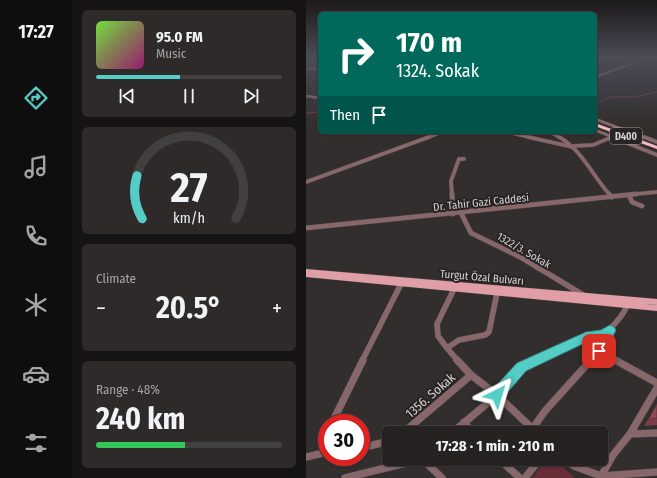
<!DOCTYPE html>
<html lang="en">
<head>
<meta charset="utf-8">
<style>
	:root { --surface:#262222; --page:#2e2a2a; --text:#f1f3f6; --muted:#a4a4a5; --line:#423f40; --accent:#54cdc7 }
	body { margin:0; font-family:"Fira Sans Condensed",sans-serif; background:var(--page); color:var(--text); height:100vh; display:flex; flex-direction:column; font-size:15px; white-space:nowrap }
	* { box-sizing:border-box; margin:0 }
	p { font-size:13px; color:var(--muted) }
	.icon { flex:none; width:22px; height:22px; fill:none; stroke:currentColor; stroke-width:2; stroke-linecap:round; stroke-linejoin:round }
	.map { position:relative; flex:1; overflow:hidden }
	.details { display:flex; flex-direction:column; gap:10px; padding:10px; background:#151313; width:234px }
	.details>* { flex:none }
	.guide { position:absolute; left:12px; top:12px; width:279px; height:122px; border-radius:6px; box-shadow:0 1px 3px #0004,0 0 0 1px var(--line); background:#00695c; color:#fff; overflow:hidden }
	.speed { position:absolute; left:12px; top:414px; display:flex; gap:8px; font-size:20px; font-weight:700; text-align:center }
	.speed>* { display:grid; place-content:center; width:52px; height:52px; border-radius:50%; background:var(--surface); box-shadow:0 1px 3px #0004,0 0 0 1px var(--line); line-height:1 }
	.speed .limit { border:6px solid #d22; background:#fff; color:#111 }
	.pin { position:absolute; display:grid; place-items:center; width:34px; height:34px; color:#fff; margin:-17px; border-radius:8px; box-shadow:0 2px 6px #0006 }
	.me { position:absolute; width:44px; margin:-22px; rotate:40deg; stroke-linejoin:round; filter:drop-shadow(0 0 3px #0008) }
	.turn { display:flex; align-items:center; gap:14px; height:84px; padding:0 12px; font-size:18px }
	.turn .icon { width:52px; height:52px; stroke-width:2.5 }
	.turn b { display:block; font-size:28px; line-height:34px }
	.then { display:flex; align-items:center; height:38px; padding:0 12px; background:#0003; gap:8px; font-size:15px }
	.big { font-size:30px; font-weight:700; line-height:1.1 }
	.details .tile { flex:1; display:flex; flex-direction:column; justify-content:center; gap:6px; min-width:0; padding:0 14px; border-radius:6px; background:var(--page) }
	.details .dial { align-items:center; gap:0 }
	.dial svg { height:104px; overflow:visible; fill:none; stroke:var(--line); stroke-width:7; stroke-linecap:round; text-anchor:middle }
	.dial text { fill:var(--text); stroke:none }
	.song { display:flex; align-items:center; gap:12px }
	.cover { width:48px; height:48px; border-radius:6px; background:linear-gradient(135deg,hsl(100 70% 55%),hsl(320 70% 35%)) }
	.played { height:4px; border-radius:2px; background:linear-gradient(90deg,var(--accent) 45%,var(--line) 45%) }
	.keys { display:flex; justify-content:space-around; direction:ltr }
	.heat { display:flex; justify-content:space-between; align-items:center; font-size:22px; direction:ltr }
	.charge { height:6px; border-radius:3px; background:linear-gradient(90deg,#34c759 48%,var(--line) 0) }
	.trip { position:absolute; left:76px; top:426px; width:226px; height:40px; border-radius:6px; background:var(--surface); box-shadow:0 1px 3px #0004,0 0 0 1px var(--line); font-weight:700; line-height:40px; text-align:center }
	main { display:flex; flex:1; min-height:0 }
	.dock { display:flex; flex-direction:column; width:72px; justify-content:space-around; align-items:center; background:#0f0e0e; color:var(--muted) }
	.dock .icon { width:28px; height:28px }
	.dock .selected { color:var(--accent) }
	.dock b { font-size:18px; color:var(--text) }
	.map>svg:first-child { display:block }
</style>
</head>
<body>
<main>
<nav class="dock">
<b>17:27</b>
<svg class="icon selected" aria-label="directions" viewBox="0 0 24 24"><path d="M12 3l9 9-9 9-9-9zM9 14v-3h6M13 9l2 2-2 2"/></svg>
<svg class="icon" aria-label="music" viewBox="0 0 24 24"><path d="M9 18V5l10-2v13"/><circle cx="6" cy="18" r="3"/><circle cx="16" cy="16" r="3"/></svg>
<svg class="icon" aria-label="phone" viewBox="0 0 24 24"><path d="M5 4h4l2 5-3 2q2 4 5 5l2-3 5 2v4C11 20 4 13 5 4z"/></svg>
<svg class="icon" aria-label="climate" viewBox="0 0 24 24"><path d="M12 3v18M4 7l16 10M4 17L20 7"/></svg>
<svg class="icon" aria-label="car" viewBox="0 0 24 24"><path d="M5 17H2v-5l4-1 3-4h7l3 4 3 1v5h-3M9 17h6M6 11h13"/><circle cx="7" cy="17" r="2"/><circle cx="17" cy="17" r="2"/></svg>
<svg class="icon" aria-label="filters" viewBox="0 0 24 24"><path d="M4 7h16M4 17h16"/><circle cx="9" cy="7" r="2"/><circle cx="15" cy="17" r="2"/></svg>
</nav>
<section class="details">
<div class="tile">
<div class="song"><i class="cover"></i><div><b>95.0 FM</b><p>Music</p></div></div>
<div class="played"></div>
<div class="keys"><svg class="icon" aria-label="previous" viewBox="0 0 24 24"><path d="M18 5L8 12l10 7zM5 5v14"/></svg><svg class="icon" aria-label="pause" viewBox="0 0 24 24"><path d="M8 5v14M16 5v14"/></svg><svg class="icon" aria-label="next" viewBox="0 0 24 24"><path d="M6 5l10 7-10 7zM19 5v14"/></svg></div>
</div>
<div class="tile dial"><svg viewBox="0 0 100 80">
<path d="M14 69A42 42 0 1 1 86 69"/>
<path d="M14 69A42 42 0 0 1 10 36" stroke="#54cdc7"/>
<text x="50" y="56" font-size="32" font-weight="700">27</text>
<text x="50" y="72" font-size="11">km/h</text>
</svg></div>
<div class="tile"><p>Climate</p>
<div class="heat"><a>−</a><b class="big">20.5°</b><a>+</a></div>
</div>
<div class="tile"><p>Range · 48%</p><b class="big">240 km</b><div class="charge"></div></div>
</section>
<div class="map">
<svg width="351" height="478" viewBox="0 0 351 478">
	<rect width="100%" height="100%" fill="#332e2e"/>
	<path fill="#692d38" d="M240 459H248L269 478H227Z"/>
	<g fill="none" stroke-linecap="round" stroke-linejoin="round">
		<path stroke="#65424b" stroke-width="1" d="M289 104 305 97H329L351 92
			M0 113 14 112"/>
		<defs>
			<path id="minor-far5" d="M0 62 14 61
				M0 69 14 68
				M289 77 344 57"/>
			<path id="minor-far4" d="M0 96 14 98
				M289 119 340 138
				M289 130 309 138
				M199 132 226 138
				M243 132 254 138
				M121 138 137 132
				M304 138 306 137"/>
			<path id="minor-far3" d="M222 137 267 147
				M253 137C275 149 287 176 304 195
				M306 137 351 155
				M338 137 351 142
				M267 146 287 145 306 137
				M0 182 123 137
				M146 195 145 181 153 159H158
				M320 195 351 192"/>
			<path id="minor-far2" d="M146 194 147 214
				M303 194 306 197
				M323 195 326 202 336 206
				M155 213 165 233 214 257 232 268
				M0 228 330 194"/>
			<path id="minor-far1" d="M231 267 279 296
				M141 348 132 336 131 324 148 289
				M293 351 310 361
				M56 361 95 284
				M152 361 141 348 153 340 179 335 183 332 191 293
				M229 361 284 335 297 334 304 330
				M284 361C293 351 297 342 303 331 309 322 318 316 321 305"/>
			<path id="minor" d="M151 360 165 375 191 395 231 433
				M309 360 351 383
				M158 422 167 433
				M26 423 57 360
				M227 428 239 411 285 360
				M97 433 165 375
				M146 433 191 395 215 367 231 360
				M324 434 351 433
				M55 448 83 441
				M16 452 21 433
				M0 457 21 452
				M116 459 136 478
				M193 459 214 478
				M259 459 268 466 295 476 351 472
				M39 478 116 459
				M219 478 234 459
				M294 478 307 455 324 434 351 388"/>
			<path id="major" d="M0 269 351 299V305L78 280 351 305V311L0 277Z"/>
			<path id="highway" d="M289 123 351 146V149L289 126Z"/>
		</defs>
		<use href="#minor-far5" stroke="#504c4c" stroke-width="2.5"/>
		<use href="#minor-far4" stroke="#504c4c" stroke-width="3"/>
		<use href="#minor-far3" stroke="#504c4c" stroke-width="4.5"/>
		<use href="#minor-far2" stroke="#504c4c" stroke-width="5.5"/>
		<use href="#minor-far1" stroke="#504c4c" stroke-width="6"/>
		<use href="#minor" stroke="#504c4c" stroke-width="8"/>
		<use href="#major" stroke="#504c4c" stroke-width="0.5"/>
		<use href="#highway" stroke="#504c4c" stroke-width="1"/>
		<use href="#minor-far5" stroke="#88676b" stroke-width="2"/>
		<use href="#minor-far4" stroke="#88676b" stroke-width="2.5"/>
		<use href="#minor-far3" stroke="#88676b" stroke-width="3.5"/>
		<use href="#minor-far2" stroke="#88676b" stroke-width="4.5"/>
		<use href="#minor-far1" stroke="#88676b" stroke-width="5.5"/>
		<use href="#minor" stroke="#88676b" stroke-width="7"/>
		<use href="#major" fill="#e09ea6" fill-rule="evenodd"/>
		<use href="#highway" fill="#f9b8c1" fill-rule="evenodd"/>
	</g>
	<path fill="#7a3e48" d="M351 404V425L338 426Z"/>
	<path fill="#8e4854" stroke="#63323b" d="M351 404V418L342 420Z"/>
	<linearGradient id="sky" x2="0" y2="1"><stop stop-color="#1c1919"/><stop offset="0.46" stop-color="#4a4c57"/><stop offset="1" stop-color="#4a4c57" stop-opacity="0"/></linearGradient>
	<rect width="351" height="124" fill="url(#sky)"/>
	<path fill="#54cdc7" stroke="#378581" d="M304 325 308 327 310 330 298 355 293 356 289 355 287 351 293 339 285 340 220 371 196 399 191 401 186 399 184 395 186 390 211 363 280 332 295 330Z"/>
	<g text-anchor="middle" stroke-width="4" stroke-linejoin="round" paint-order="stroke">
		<rect fill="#292424" stroke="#a29e9e" stroke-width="1" x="304" y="128" width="32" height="16" rx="3"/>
		<g font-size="10" font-weight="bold" fill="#d6d2d3">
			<text x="320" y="140">D400</text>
		</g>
		<g font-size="11" fill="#d6d2d3" stroke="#292424">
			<text transform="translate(175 202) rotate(-6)" y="4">Dr. Tahir Gazi Caddesi</text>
			<text transform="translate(218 250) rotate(30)" y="4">1322/3. Sokak</text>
			<text transform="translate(176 277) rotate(5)" y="4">Turgut Özal Bulvarı</text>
		</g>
		<g font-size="13" fill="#d6d2d3" stroke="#292424">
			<text transform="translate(124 395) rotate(-41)" y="5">1356. Sokak</text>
		</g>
	</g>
</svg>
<div class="speed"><div class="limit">30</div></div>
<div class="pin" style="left:293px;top:351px;background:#d93025"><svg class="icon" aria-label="arrive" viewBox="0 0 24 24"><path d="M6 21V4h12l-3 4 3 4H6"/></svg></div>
<svg class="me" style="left:191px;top:395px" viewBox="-20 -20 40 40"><path d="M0-17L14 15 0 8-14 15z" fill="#54cdc7" stroke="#fff" stroke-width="4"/></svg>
<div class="trip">17:28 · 1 min · 210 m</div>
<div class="guide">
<div class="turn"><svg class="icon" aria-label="right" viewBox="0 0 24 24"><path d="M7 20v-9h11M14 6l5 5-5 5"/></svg><div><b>170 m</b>1324. Sokak</div></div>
<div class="then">Then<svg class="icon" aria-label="arrive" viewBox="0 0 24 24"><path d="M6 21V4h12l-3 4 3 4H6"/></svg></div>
</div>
</div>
</main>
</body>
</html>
